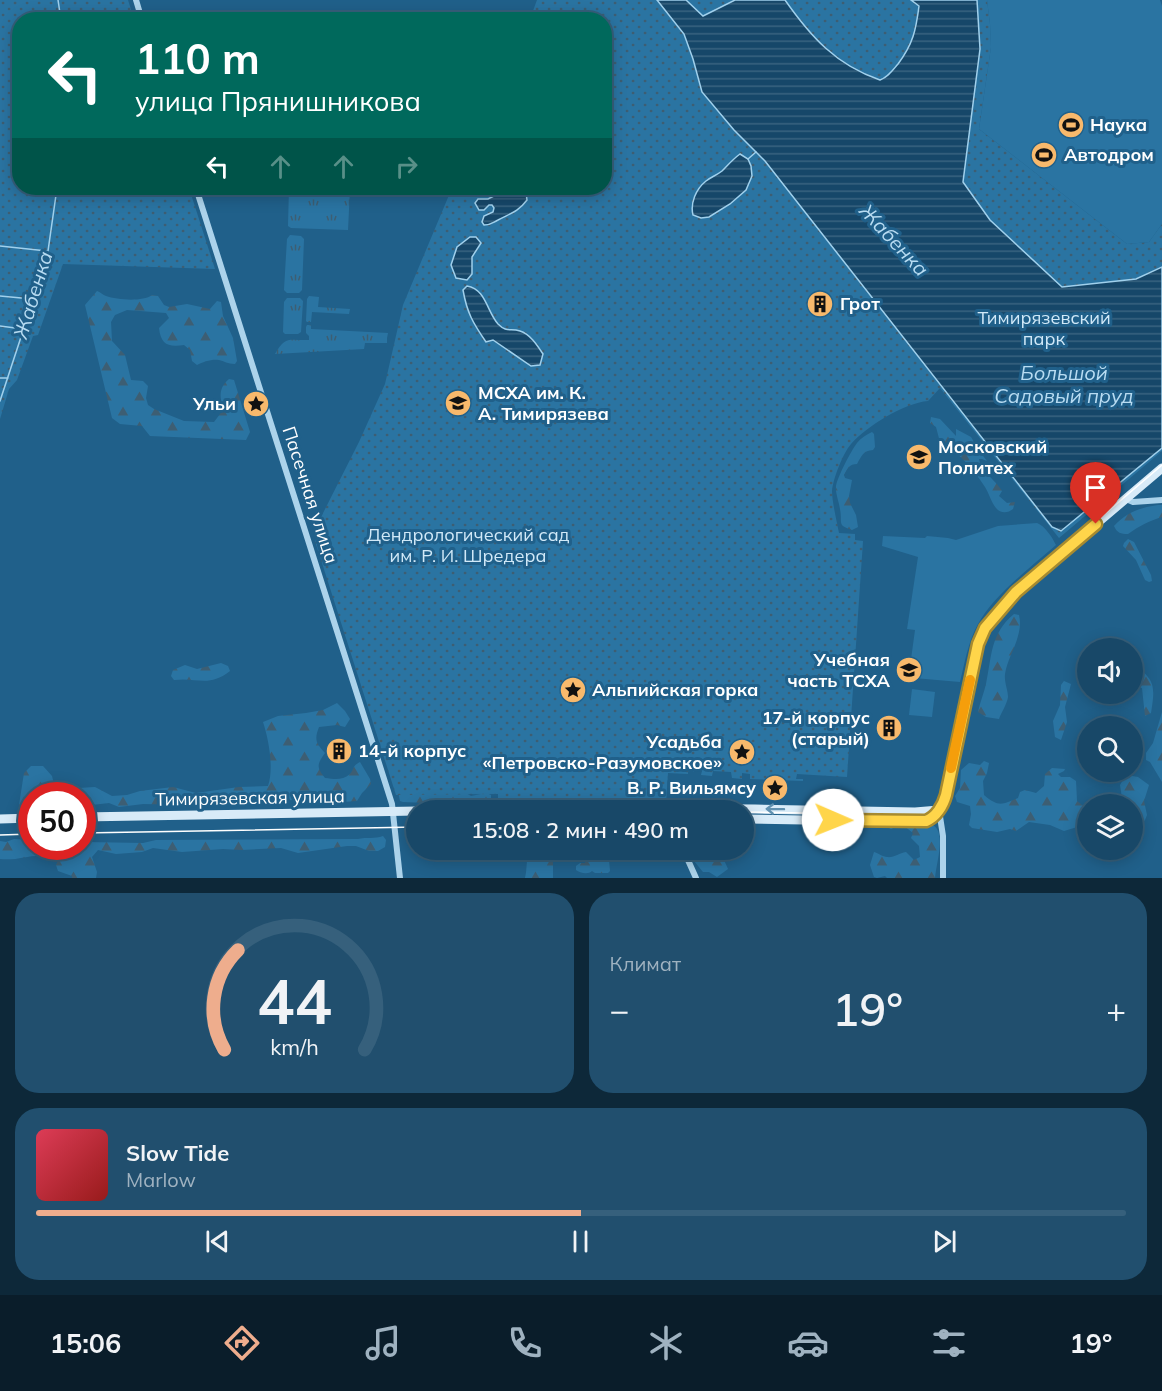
<!DOCTYPE html>
<html lang="ru">
<head>
<meta charset="utf-8">
<style>
	:root { --surface:#184868; --page:#214f6e; --text:#f1f3f6; --muted:#9fb2c0; --line:#36607c; --accent:#eead8d }
	body { margin:0; font-family:Mulish,sans-serif; background:var(--page); color:var(--text); height:100vh; display:flex; flex-direction:column; font-size:22px; white-space:nowrap }
	* { box-sizing:border-box; margin:0 }
	p { font-size:20px; color:var(--muted) }
	.icon { flex:none; width:33px; height:33px; fill:none; stroke:currentColor; stroke-width:2; stroke-linecap:round; stroke-linejoin:round }
	.map { position:relative; height:878px; overflow:hidden }
	.sheet { display:flex; flex-direction:column; gap:15px; padding:15px; background:#0d2839; flex:1 }
	.sheet>* { flex:none }
	.banner { position:absolute; left:12px; top:12px; width:600px; height:183px; border-radius:24px; box-shadow:0 3px 15px #0003,0 0 0 2px var(--line); background:#00695c; color:#fff; overflow:hidden }
	.fabs { position:absolute; left:1077px; top:638px; display:grid; gap:12px }
	.fabs a { display:grid; place-items:center; width:66px; height:66px; border-radius:50%; background:var(--surface); box-shadow:0 3px 15px #0003,0 0 0 2px var(--line); font-size:30px }
	.speed { position:absolute; left:18px; top:782px; display:flex; gap:12px; font-size:30px; font-weight:700; text-align:center }
	.speed>* { display:grid; place-content:center; width:78px; height:78px; border-radius:50%; background:var(--surface); box-shadow:0 3px 15px #0003,0 0 0 2px var(--line); line-height:1 }
	.speed .limit { border:9px solid #d22; background:#fff; color:#111 }
	.pin { position:absolute; display:grid; place-items:center; width:51px; height:51px; color:#fff; margin:-62px -26px; border-radius:50% 50% 50% 0; rotate:-45deg; box-shadow:0 0 6px #0007 }
	.pin .icon { rotate:45deg }
	.me { position:absolute; width:66px; margin:-33px; rotate:91deg; stroke-linejoin:round; filter:drop-shadow(0 0 4px #0008) }
	.turn { display:flex; align-items:center; gap:21px; height:126px; padding:0 24px; font-size:27px }
	.turn .icon { width:78px; height:78px; stroke-width:2.5 }
	.turn b { display:block; font-size:42px; line-height:51px }
	.lanes { display:flex; align-items:center; height:57px; padding:0 24px; background:#0003; justify-content:center; gap:30px; direction:ltr }
	.lanes .off { opacity:.35 }
	.big { font-size:45px; font-weight:600; line-height:1.1 }
	.sheet .widget { flex:1; display:flex; flex-direction:column; justify-content:center; gap:9px; min-width:0; padding:0 21px; border-radius:24px; background:var(--page) }
	.sheet .dial { align-items:center; gap:0 }
	.dial svg { height:156px; overflow:visible; fill:none; stroke:var(--line); stroke-width:7; stroke-linecap:round; text-anchor:middle }
	.dial text { fill:var(--text); stroke:none }
	.song { display:flex; align-items:center; gap:18px }
	.cover { width:72px; height:72px; border-radius:9px; background:linear-gradient(135deg,hsl(350 70% 55%),hsl(0 70% 35%)) }
	.played { height:6px; border-radius:3px; background:linear-gradient(90deg,var(--accent) 50%,var(--line) 50%) }
	.keys { display:flex; justify-content:space-around; direction:ltr }
	.heat { display:flex; justify-content:space-between; align-items:center; font-size:33px; direction:ltr }
	.sheet .tiles { flex:1; display:grid; gap:15px; grid-template-columns:1fr 1fr }
	.widget:last-child { grid-column:span 2 }
	.trip { position:absolute; left:406px; top:800px; width:348px; height:60px; border-radius:30px; background:var(--surface); box-shadow:0 3px 15px #0003,0 0 0 2px var(--line); font-weight:600; line-height:60px; text-align:center }
	.tab-bar { display:flex; height:96px; justify-content:space-around; align-items:center; background:#0a1d2a; color:var(--muted) }
	.tab-bar .icon { width:42px; height:42px }
	.tab-bar .on { color:var(--accent) }
	.tab-bar b { font-size:27px; color:var(--text) }
	.map>svg:first-child { display:block }
</style>
</head>
<body>
<div class="map">
<svg width="1162" height="878" viewBox="0 0 1162 878">
	<defs>
		<pattern id="grass-tufts" width="24" height="20" patternUnits="userSpaceOnUse" patternTransform="scale(1.5)"><rect width="24" height="20" fill="#2a74a2"/><path d="M3 7l-1-3M5 7V3M7 7l1-3M15 17l-1-3M17 17v-4M19 17l1-3" fill="none" stroke="#3d5e73"/></pattern>
		<pattern id="forest-firs" width="22" height="20" patternUnits="userSpaceOnUse" patternTransform="scale(1.5)"><rect width="22" height="20" fill="#2a74a2"/><path d="M5 1l3.5 6h-7zM16 11l3.5 6h-7z" fill="#3d5e73"/></pattern>
		<pattern id="park-dots" width="8" height="8" patternUnits="userSpaceOnUse" patternTransform="scale(1.5)"><rect width="8" height="8" fill="#2a74a2"/><path d="M2 2h.1M6 6h.1" fill="none" stroke="#3d5e73" stroke-width="1.8" stroke-linecap="round"/></pattern>
		<pattern id="water-rules" width="6" height="5" patternUnits="userSpaceOnUse" patternTransform="scale(1.5)"><rect width="6" height="5" fill="#164769"/><path d="M0 2.5h6" fill="none" stroke="#396380"/></pattern>
	</defs>
	<rect width="100%" height="100%" fill="#20608a"/>
	<path fill="url(#grass-tufts)" d="M289 188H350L348 230 291 228 288 226Z
		M290 235 301 236 304 239 302 290 299 293H287L284 290 287 239Z
		M309 296 319 297 318 307 350 309 349 314 312 312 311 322H307L306 321 307 299Z
		M287 298H300L303 301 301 332 298 334H285L283 332 284 302Z
		M307 325H311V329L388 333 387 338V343H365L364 349 275 354C286 335 289 341 309 340V336L306 333V327Z"/>
	<path fill="url(#forest-firs)" d="M97 291C100 292 103 295 106 296 117 300 143 302 152 295L158 296 164 305 169 307 187 304 210 309 217 301 221 302 223 316 233 338 237 361 235 364C228 364 224 361 219 360 211 359 203 362 197 365L192 361 190 350 184 345C168 347 161 345 159 328L169 318 166 313 127 310 115 315 111 322 112 341 125 355 131 380 143 381 148 386 146 398 148 405 154 409 184 421 214 422 223 410C220 398 218 388 229 379L234 380 250 432 246 440 150 436 142 426 120 424 112 418 85 305Z
		M931 417 940 419 956 436V429L971 437 980 452 987 461 982 459H979C981 472 995 479 1002 491L999 496 1007 503 1015 502 1013 509C1008 513 1001 514 996 508 991 502 989 493 985 487 974 470 958 451 940 442L936 427 930 423Z
		M872 432 874 434 875 447 873 450C863 451 862 455 857 464 849 464 848 468 844 475L845 478 852 480 849 496 850 503 856 515 858 527 852 530C836 525 843 523 840 509 839 502 835 492 836 486 838 476 851 451 857 443 861 438 866 435 872 432Z
		M1158 505H1162V517C1149 521 1139 526 1128 534 1121 534 1117 533 1114 526 1127 512 1139 508 1158 505Z
		M1128 539 1134 542 1151 575 1152 581 1149 582 1145 580 1136 560 1123 546 1124 543Z
		M1014 614 1019 615C1024 636 1008 654 1005 674 1004 682 1008 690 1008 697 1007 704 1001 713 999 719L986 717 978 712C980 702 984 693 986 684 992 656 990 634 1014 614Z
		M221 663 228 666 230 671C208 688 198 677 174 680L171 676 173 670 185 665 197 669Z
		M1133 664C1156 680 1155 687 1151 713L1145 716 1142 688 1133 685Z
		M1064 681 1071 684 1065 707 1067 722 1061 740 1055 737 1053 721 1060 705 1061 685Z
		M337 703 345 711 350 719 345 727 337 725 319 727C314 740 316 743 325 753 317 764 316 767 325 778 334 779 342 781 350 774 355 768 352 766 360 762L370 779 371 784 362 793 357 801 343 802 331 799 314 802 292 800 262 803 188 805 143 804 119 807 109 803 83 806 82 795H32L31 806 26 808 19 805 24 773 31 766H43L52 776 55 788 62 789 95 787 112 796 127 795 140 791 173 787 196 793 239 787 268 786C274 769 269 740 263 722L278 716 306 713 323 710Z
		M1162 712V782L1150 762 1146 760V753L1153 743Z
		M984 761 989 763 987 773 983 781 984 795C998 807 1002 805 1018 798L1020 792 1025 790 1036 793 1044 786 1045 774 1052 768 1065 769 1064 771 1058 774 1061 777H1070L1076 781 1077 801 1087 809V824L1064 831 1050 825 1029 822 1016 831 1010 829 997 832 972 828 969 825 971 814 970 806 957 802 955 796 960 788 961 770 969 763 980 765Z
		M1126 775 1138 777 1149 785 1144 801 1147 815 1145 820 1141 827 1133 832 1132 804H1123L1120 785Z
		M397 786 457 788 471 796 486 793 491 795V799L484 803 455 800 427 803 403 802 400 801Z
		M816 822 923 823C928 824 934 824 937 829 944 840 936 865 935 878H887L885 876 877 878 874 877 870 865 874 852C878 853 883 857 887 857 894 858 899 853 906 852L914 860 920 857 919 846 911 838 913 833C905 826 902 824 891 829L885 826 857 827 841 825 832 831H822Z
		M383 836 386 840 385 847 378 851H369L356 846H347L298 853 281 848 241 850 223 849 182 852 153 848 142 852 116 854 98 850 92 857 97 872 96 878H72V876L58 871 56 865 64 846H82L84 842 143 843 156 840 358 839C367 837 375 839 383 836Z
		M14 839 31 840 32 846H47L48 847 46 856C29 854 18 861 0 859V841L6 842Z
		M590 849H603L604 855 609 860 610 871 608 873H595L592 871C588 875 580 873 576 870V866L580 863H585V857L590 854 592 850Z
		M531 854 553 857V878H525C527 871 526 863 528 856Z
		M697 854 709 856 716 861 724 860 728 869 717 877 709 872H703L694 861V857Z"/>
	<path fill="url(#park-dots)" d="M0 0H128L134 19 20 20V188H189L215 269 63 264 38 335 33 336 17 380 9 389 0 419Z
		M537 0H987L990 24 991 47 979 129 1127 244 1149 242 1162 224V451L1059 538 940 388 928 401C904 403 867 426 851 444 843 453 833 479 832 491 832 502 837 522 839 533L855 534V540L863 541 847 777 797 774 796 779H803V781L750 779V774L742 773V779L732 778 731 772 713 771 712 776 701 775 702 771 694 770V772H688V774L668 773 666 804 498 799V794L396 795 315 541 320 536 317 525 359 442 385 384 403 305 452 188H604V20L530 19Z"/>
	<path fill="#2a74a2" d="M987 0H1160L1162 6V224L1149 242 1127 244 979 129 991 47 990 24Z
		M1037 523C1045 526 1052 537 1056 545 1031 567 994 595 978 624 968 642 965 662 960 682L914 678V674H909L915 630 907 629 918 557 882 546 883 536 925 538 927 536 948 538 956 540 998 526Z
		M912 689 935 692 932 717 909 715Z"/>
	<path fill="url(#water-rules)" stroke="#a0d0ec" stroke-width="1.5" d="M657 0H686L703 16 735 0H785C811 37 836 65 880 80 888 77 892 71 898 64 913 44 916 30 919 6L911 0H977L980 49 963 182 990 220 1062 287 1136 279 1162 267V448L1061 531 1052 527 765 161 734 130 702 92 693 59 684 34Z
		M740 154 748 159 751 166 752 176 746 190 730 204 709 217 701 218 693 215C690 203 696 189 706 181 711 177 717 175 722 171 728 165 733 159 740 154Z
		M518 188 526 193 527 200C518 212 511 213 498 220 492 223 491 225 484 225L482 222 484 216 493 212 494 208 492 205H489L484 210H479L475 203 478 199H488L498 194 508 195Z
		M470 237H476L481 243 472 257V274L467 280 456 278 451 265 457 247Z
		M467 286C486 289 487 312 498 324 507 333 510 328 520 331 530 334 537 345 543 354L540 365 531 366 493 340 486 342C473 323 467 313 463 290Z"/>
	<g fill="none" stroke-linecap="round" stroke-linejoin="round">
		<path stroke="#a0d0ec" stroke-width="1.5" d="M58 0 61 20
			M748 159 756 152
			M0 246 47 251
			M0 296 32 299
			M0 326 23 329
			M0 378H8
			M0 401 47 258 57 188"/>
		<path stroke="#acd3eb" stroke-width="6" d="M136 0 142 20
			M196 188 392 804 400 878
			M1126 499 1133 502 1162 500
			M939 810 943 836V878
			M683 849 696 878"/>
		<path stroke="#d8ebf8" stroke-width="9" d="M454 810 490 807 755 809 915 812 939 810
			M82 817 417 811
			M0 819 32 818
			M744 819 914 822C934 821 940 813 946 795L978 644 985 628 1016 592 1162 468"/>
		<path stroke="#fff" stroke-width="1.5" d="M744 812 915 815C930 815 938 812 944 797L977 642C984 622 1001 605 1016 590L1162 465
			M82 833 417 827
			M0 835 32 834"/>
	</g>
	<defs><path id="oneway-shaft" d="M-6 0H5M1.5-3L5.5 0L1.5 3" fill="none" stroke-width="1.6" stroke-linecap="round" stroke-linejoin="round" transform="scale(1.5)"/></defs>
	<use stroke="#6091b0" href="#oneway-shaft" transform="translate(775 809) rotate(-179)"/>
	<g fill="none" stroke-linecap="round" stroke-linejoin="round">
		<defs>
			<path id="route" d="M833 820 926 821C936 817 943 806 946 795L978 644 985 628 1016 592 1096 524"/>
		</defs>
		<use href="#route" stroke="#a68a30" stroke-width="15"/>
		<use href="#route" stroke="#ffd54a" stroke-width="10"/>
		<path stroke="#f59e0b" stroke-width="10" d="M951 768 970 680"/>
	</g>
	<defs>
		<symbol id="stadium-disc" viewBox="-11 -11 22 22"><circle r="9.5" fill="#f8b96c" stroke="#20608a"/><path d="M0-5a6.5 5 0 1 0 0 10a6.5 5 0 1 0 0-10ZM-3.5-1.8h7v3.6h-7Z" fill="#111"/></symbol>
		<symbol id="building-disc" viewBox="-11 -11 22 22"><circle r="9.5" fill="#f8b96c" stroke="#20608a"/><path d="M-4-6H4V6H1V3H-1V6H-4ZM-2.5-4.3h1.7v1.8h-1.7ZM.8-4.3h1.7v1.8H.8ZM-2.5-1h1.7V.8h-1.7ZM.8-1h1.7V.8H.8Z" fill="#111"/></symbol>
		<symbol id="university-disc" viewBox="-11 -11 22 22"><circle r="9.5" fill="#f8b96c" stroke="#20608a"/><path d="M0-5L7-2L0 1L-7-2ZM-4 1L0 2.5L4 1V4Q0 6-4 4Z" fill="#111"/></symbol>
		<symbol id="sight-disc" viewBox="-11 -11 22 22"><circle r="9.5" fill="#f8b96c" stroke="#20608a"/><path d="M0-6L1.8-2.2L6-1.7L2.9 1.2L3.7 5.4L0 3.3L-3.7 5.4L-2.9 1.2L-6-1.7L-1.8-2.2Z" fill="#111"/></symbol>
	</defs>
	<g fill-rule="evenodd">
		<use href="#stadium-disc" x="1056" y="110" width="30" height="30"/>
		<use href="#stadium-disc" x="1029" y="140" width="30" height="30"/>
		<use href="#building-disc" x="805" y="289" width="30" height="30"/>
		<use href="#university-disc" x="443" y="388" width="30" height="30"/>
		<use href="#sight-disc" x="241" y="389" width="30" height="30"/>
		<use href="#university-disc" x="904" y="442" width="30" height="30"/>
		<use href="#university-disc" x="894" y="655" width="30" height="30"/>
		<use href="#sight-disc" x="558" y="675" width="30" height="30"/>
		<use href="#building-disc" x="874" y="713" width="30" height="30"/>
		<use href="#building-disc" x="324" y="736" width="30" height="30"/>
		<use href="#sight-disc" x="727" y="737" width="30" height="30"/>
		<use href="#sight-disc" x="760" y="773" width="30" height="30"/>
	</g>
	<g text-anchor="middle" stroke-width="6" stroke-linejoin="round" paint-order="stroke">
		<g font-size="18" font-weight="bold" fill="#fff" stroke="#20608a" text-anchor="start">
			<text x="1090" y="131">Наука</text>
			<text x="1064" y="161">Автодром</text>
			<text x="840" y="310">Грот</text>
			<text x="478" y="399">МСХА им. К.<tspan x="478" dy="21">А. Тимирязева</tspan></text>
			<text x="236" y="410" text-anchor="end">Ульи</text>
			<text x="938" y="453">Московский<tspan x="938" dy="21">Политех</tspan></text>
			<text x="890" y="666" text-anchor="end">Учебная<tspan x="890" dy="21">часть ТСХА</tspan></text>
			<text x="592" y="696">Альпийская горка</text>
			<text x="870" y="724" text-anchor="end">17-й корпус<tspan x="870" dy="21">(старый)</tspan></text>
			<text x="722" y="748" text-anchor="end">Усадьба<tspan x="722" dy="21">«Петровско-Разумовское»</tspan></text>
			<text x="358" y="757">14-й корпус</text>
			<text x="756" y="794" text-anchor="end">В. Р. Вильямсу</text>
		</g>
		<g font-size="18" fill="#d1e9f8" stroke="#20608a">
			<text x="1044" y="324">Тимирязевский<tspan x="1044" dy="21">парк</tspan></text>
			<text x="468" y="541">Дендрологический сад<tspan x="468" dy="21">им. Р. И. Шредера</tspan></text>
		</g>
		<g font-size="18" fill="#fff" stroke="#20608a">
			<text transform="translate(310 495) rotate(72)" y="6">Пасечная улица</text>
			<text transform="translate(250 798) rotate(-1)" y="6">Тимирязевская улица</text>
		</g>
		<g font-size="20" font-style="italic" fill="#b8dcf2" stroke="#20608a">
			<text transform="translate(894 240) rotate(47)" y="7">Жабенка</text>
			<text transform="translate(33 295) rotate(-73)" y="7">Жабенка</text>
			<text x="1064" y="380">Большой<tspan x="1064" dy="23">Садовый пруд</tspan></text>
		</g>
	</g>
</svg>
<div class="fabs">
<a><svg class="icon" aria-label="sound" viewBox="0 0 24 24"><path d="M4 9h4l5-4v14l-5-4H4zM17 9q2 3 0 6"/></svg></a>
<a><svg class="icon" aria-label="search" viewBox="0 0 24 24"><circle cx="10" cy="10" r="6"/><path d="M15 15l6 6"/></svg></a>
<a><svg class="icon" aria-label="layers" viewBox="0 0 24 24"><path d="M12 4l9 5-9 5-9-5zM3 14l9 5 9-5"/></svg></a>
</div>
<div class="speed"><div class="limit">50</div></div>
<div class="pin" style="left:1096px;top:524px;background:#d93025"><svg class="icon" aria-label="arrive" viewBox="0 0 24 24"><path d="M6 21V4h12l-3 4 3 4H6"/></svg></div>
<svg class="me" style="left:833px;top:820px" viewBox="-20 -20 40 40"><circle r="19" fill="#fff"/><path d="M0-13L10 11 0 6-10 11z" fill="#ffd54a"/></svg>
<div class="trip">15:08 · 2 мин · 490 m</div>
<div class="banner">
<div class="turn"><svg class="icon" aria-label="left" viewBox="0 0 24 24"><path d="M17 20v-9H6M10 6l-5 5 5 5"/></svg><div><b>110 m</b>улица Прянишникова</div></div>
<div class="lanes"><svg class="icon" aria-label="left" viewBox="0 0 24 24"><path d="M17 20v-9H6M10 6l-5 5 5 5"/></svg><svg class="icon off" aria-label="ahead" viewBox="0 0 24 24"><path d="M12 20V5M6 11l6-6 6 6"/></svg><svg class="icon off" aria-label="ahead" viewBox="0 0 24 24"><path d="M12 20V5M6 11l6-6 6 6"/></svg><svg class="icon off" aria-label="right" viewBox="0 0 24 24"><path d="M7 20v-9h11M14 6l5 5-5 5"/></svg></div>
</div>
</div>
<section class="sheet">
<div class="tiles">
<div class="widget dial"><svg viewBox="0 0 100 80">
<path d="M14 69A42 42 0 1 1 86 69"/>
<path d="M14 69A42 42 0 0 1 21 18" stroke="#eead8d"/>
<text x="50" y="56" font-size="32" font-weight="700">44</text>
<text x="50" y="72" font-size="11">km/h</text>
</svg></div>
<div class="widget"><p>Климат</p>
<div class="heat"><a>−</a><b class="big">19°</b><a>+</a></div>
</div>
<div class="widget">
<div class="song"><i class="cover"></i><div><b>Slow Tide</b><p>Marlow</p></div></div>
<div class="played"></div>
<div class="keys"><svg class="icon" aria-label="previous" viewBox="0 0 24 24"><path d="M18 5L8 12l10 7zM5 5v14"/></svg><svg class="icon" aria-label="pause" viewBox="0 0 24 24"><path d="M8 5v14M16 5v14"/></svg><svg class="icon" aria-label="next" viewBox="0 0 24 24"><path d="M6 5l10 7-10 7zM19 5v14"/></svg></div>
</div>
</div>
</section>
<nav class="tab-bar">
<b>15:06</b>
<svg class="icon on" aria-label="directions" viewBox="0 0 24 24"><path d="M12 3l9 9-9 9-9-9zM9 14v-3h6M13 9l2 2-2 2"/></svg>
<svg class="icon" aria-label="music" viewBox="0 0 24 24"><path d="M9 18V5l10-2v13"/><circle cx="6" cy="18" r="3"/><circle cx="16" cy="16" r="3"/></svg>
<svg class="icon" aria-label="phone" viewBox="0 0 24 24"><path d="M5 4h4l2 5-3 2q2 4 5 5l2-3 5 2v4C11 20 4 13 5 4z"/></svg>
<svg class="icon" aria-label="climate" viewBox="0 0 24 24"><path d="M12 3v18M4 7l16 10M4 17L20 7"/></svg>
<svg class="icon" aria-label="car" viewBox="0 0 24 24"><path d="M5 17H2v-5l4-1 3-4h7l3 4 3 1v5h-3M9 17h6M6 11h13"/><circle cx="7" cy="17" r="2"/><circle cx="17" cy="17" r="2"/></svg>
<svg class="icon" aria-label="filters" viewBox="0 0 24 24"><path d="M4 7h16M4 17h16"/><circle cx="9" cy="7" r="2"/><circle cx="15" cy="17" r="2"/></svg>
<b>19°</b>
</nav>
</body>
</html>
